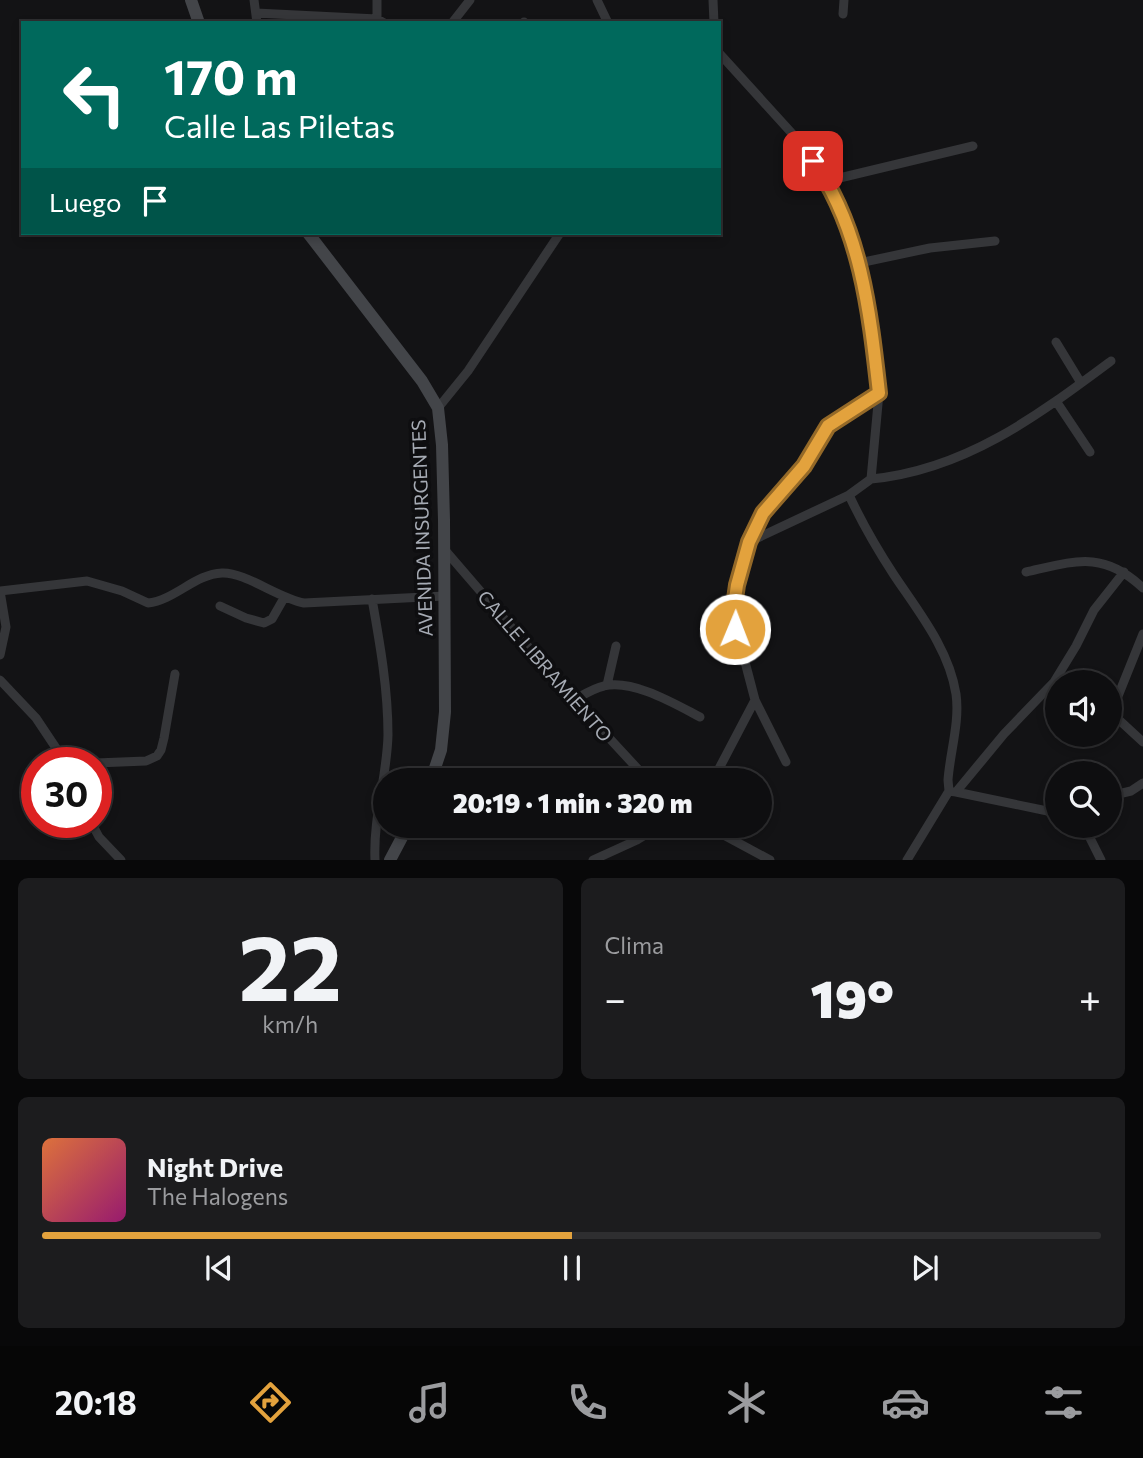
<!DOCTYPE html>
<html lang="es">
<head>
<meta charset="utf-8">
<style>
	:root { --surface:#0e0e10; --page:#1c1c1e; --text:#f1f3f6; --muted:#9b9c9f; --line:#2e2e30; --accent:#e3a23d }
	body { margin:0; font-family:Commissioner,sans-serif; background:var(--page); color:var(--text); height:100vh; display:flex; flex-direction:column; font-size:26px; white-space:nowrap }
	* { box-sizing:border-box; margin:0 }
	p { font-size:23px; color:var(--muted) }
	.icon { flex:none; width:38px; height:38px; fill:none; stroke:currentColor; stroke-width:2; stroke-linecap:round; stroke-linejoin:round }
	.map { position:relative; height:860px; overflow:hidden }
	.details { display:flex; flex-direction:column; gap:18px; padding:18px; background:#080809; flex:1 }
	.details>* { flex:none }
	.hud { position:absolute; left:21px; top:21px; width:700px; height:214px; border-radius:0px; box-shadow:0 4px 10px #0003,0 0 0 2px var(--line); background:#00695c; color:#fff; overflow:hidden }
	.controls { position:absolute; left:1045px; top:670px; display:grid; gap:14px }
	.controls a { display:grid; place-items:center; width:77px; height:77px; border-radius:50%; background:var(--surface); box-shadow:0 4px 10px #0003,0 0 0 2px var(--line); font-size:35px }
	.speed { position:absolute; left:21px; top:747px; display:flex; gap:14px; font-size:35px; font-weight:700; text-align:center }
	.speed>* { display:grid; place-content:center; width:91px; height:91px; border-radius:50%; background:var(--surface); box-shadow:0 4px 10px #0003,0 0 0 2px var(--line); line-height:1 }
	.speed .limit { border:10px solid #d22; background:#fff; color:#111 }
	.pin { position:absolute; display:grid; place-items:center; width:60px; height:60px; color:#fff; margin:-30px; border-radius:14px; box-shadow:0 4px 10px #0006 }
	.me { position:absolute; width:77px; margin:-38px; rotate:1deg; stroke-linejoin:round; filter:drop-shadow(0 0 5px #0008) }
	.turn { display:flex; align-items:center; gap:24px; height:147px; padding:0 28px; font-size:32px }
	.turn .icon { width:91px; height:91px; stroke-width:2.5 }
	.turn b { display:block; font-size:49px; line-height:60px }
	.then { display:flex; align-items:center; height:66px; padding:0 28px; background:#0003; gap:14px; font-size:26px }
	.big { font-size:52px; font-weight:800; line-height:1.1 }
	.details .tile { flex:1; display:flex; flex-direction:column; justify-content:center; gap:10px; min-width:0; padding:0 24px; border-radius:10px; background:var(--page) }
	.details .dial { align-items:center; gap:0 }
	.dial b { font-size:91px; line-height:1 }
	.song { display:flex; align-items:center; gap:21px }
	.cover { width:84px; height:84px; border-radius:10px; background:linear-gradient(135deg,hsl(20 70% 55%),hsl(320 70% 35%)) }
	.played { height:7px; border-radius:4px; background:linear-gradient(90deg,var(--accent) 50%,var(--line) 50%) }
	.keys { display:flex; justify-content:space-around; direction:ltr }
	.heat { display:flex; justify-content:space-between; align-items:center; font-size:38px; direction:ltr }
	.details .tiles { flex:1; display:grid; gap:18px; grid-template-columns:1fr 1fr }
	.tile:last-child { grid-column:span 2 }
	.trip { position:absolute; left:373px; top:768px; width:399px; height:70px; border-radius:35px; background:var(--surface); box-shadow:0 4px 10px #0003,0 0 0 2px var(--line); font-weight:800; line-height:70px; text-align:center }
	.tabs { display:flex; height:112px; justify-content:space-around; align-items:center; background:#060606; color:var(--muted) }
	.tabs .icon { width:49px; height:49px }
	.tabs .on { color:var(--accent) }
	.tabs b { font-size:32px; color:var(--text) }
	.map>svg:first-child { display:block }
</style>
</head>
<body>
<div class="map">
<svg width="1143" height="860" viewBox="0 0 1143 860">
	<rect width="100%" height="100%" fill="#131315"/>
	<g fill="none" stroke-linecap="round" stroke-linejoin="round">
		<path stroke="#353639" stroke-width="9" d="M254 0 257 23
			M377 0V23
			M597 0 608 23
			M713 0 714 23
			M256 13 377 19 384 23
			M843 14 844 0
			M452 23 470 0
			M524 23V22
			M719 53 798 140 827 181 850 235 868 306 879 393 871 479 849 495C862 523 877 549 894 575 918 611 949 649 956 694 960 722 950 752 948 780L949 791 907 860
			M827 181 973 146
			M859 263 930 248 995 241
			M1056 342 1081 383
			M1056 401 1090 452
			M438 408 468 371 560 233
			M871 479C965 470 1037 416 1111 361
			M749 542 849 495
			M444 549 574 700 648 780
			M1026 572C1075 561 1103 550 1143 588
			M0 591 87 581 122 591 148 603C175 600 195 574 222 573 245 572 278 598 304 603L445 596
			M372 599C380 644 388 689 388 735 387 777 373 817 375 860
			M220 606 246 618 264 623 272 619 284 598
			M1143 634 1114 706 1118 719 1143 742
			M0 655 6 627 0 591
			M0 680 36 718 66 763
			M607 685 616 646
			M574 700C583 695 594 688 604 686 633 679 675 704 700 717
			M755 700 786 762
			M96 763 146 761 157 756 161 750 164 738 175 674
			M558 776 563 780
			M713 780 755 700 733 616 737 585 754 527 763 513 804 466 828 426 879 393
			M949 791 956 792 1004 734 1054 682 1076 646 1094 610 1124 572
			M956 792 1057 813
			M1110 796 1131 791 1143 783
			M91 822 99 837 121 860
			M619 826 637 840
			M707 826 770 860
			M1084 826 1101 860
			M593 860 637 840 660 826"/>
		<path stroke="#434549" stroke-width="12" d="M191 0 199 23
			M308 233 422 381 438 408 442 445 444 520 445 712 441 750 431 780
			M390 860 408 826"/>
	</g>
	<g fill="none" stroke-linecap="round" stroke-linejoin="round">
		<defs>
			<path id="route" d="M735 629 734 606 737 585 749 542 763 513 804 466 828 426 879 393C870 313 861 228 813 161"/>
		</defs>
		<use href="#route" stroke="#946928" stroke-width="18"/>
		<use href="#route" stroke="#e3a23d" stroke-width="12"/>
	</g>
	<g text-anchor="middle" stroke-width="7" stroke-linejoin="round" paint-order="stroke">
		<g font-size="19" fill="#a6abb4" stroke="#0e0e10">
			<text transform="translate(422 528) rotate(-92)" y="7">AVENIDA INSURGENTES</text>
			<text transform="translate(545 666) rotate(49)" y="7">CALLE LIBRAMIENTO</text>
		</g>
	</g>
</svg>
<div class="controls">
<a><svg class="icon" aria-label="sound" viewBox="0 0 24 24"><path d="M4 9h4l5-4v14l-5-4H4zM17 9q2 3 0 6"/></svg></a>
<a><svg class="icon" aria-label="search" viewBox="0 0 24 24"><circle cx="10" cy="10" r="6"/><path d="M15 15l6 6"/></svg></a>
</div>
<div class="speed"><div class="limit">30</div></div>
<div class="pin" style="left:813px;top:161px;background:#d93025"><svg class="icon" aria-label="arrive" viewBox="0 0 24 24"><path d="M6 21V4h12l-3 4 3 4H6"/></svg></div>
<svg class="me" style="left:735px;top:629px" viewBox="-20 -20 40 40"><circle r="17" fill="#e3a23d" stroke="#fff" stroke-width="3"/><path d="M0-11L8 9 0 5-8 9z" fill="#fff"/></svg>
<div class="trip">20:19 · 1 min · 320 m</div>
<div class="hud">
<div class="turn"><svg class="icon" aria-label="left" viewBox="0 0 24 24"><path d="M17 20v-9H6M10 6l-5 5 5 5"/></svg><div><b>170 m</b>Calle Las Piletas</div></div>
<div class="then">Luego<svg class="icon" aria-label="arrive" viewBox="0 0 24 24"><path d="M6 21V4h12l-3 4 3 4H6"/></svg></div>
</div>
</div>
<section class="details">
<div class="tiles">
<div class="tile dial"><b>22</b><p>km/h</p></div>
<div class="tile"><p>Clima</p>
<div class="heat"><a>−</a><b class="big">19°</b><a>+</a></div>
</div>
<div class="tile">
<div class="song"><i class="cover"></i><div><b>Night Drive</b><p>The Halogens</p></div></div>
<div class="played"></div>
<div class="keys"><svg class="icon" aria-label="previous" viewBox="0 0 24 24"><path d="M18 5L8 12l10 7zM5 5v14"/></svg><svg class="icon" aria-label="pause" viewBox="0 0 24 24"><path d="M8 5v14M16 5v14"/></svg><svg class="icon" aria-label="next" viewBox="0 0 24 24"><path d="M6 5l10 7-10 7zM19 5v14"/></svg></div>
</div>
</div>
</section>
<nav class="tabs">
<b>20:18</b>
<svg class="icon on" aria-label="directions" viewBox="0 0 24 24"><path d="M12 3l9 9-9 9-9-9zM9 14v-3h6M13 9l2 2-2 2"/></svg>
<svg class="icon" aria-label="music" viewBox="0 0 24 24"><path d="M9 18V5l10-2v13"/><circle cx="6" cy="18" r="3"/><circle cx="16" cy="16" r="3"/></svg>
<svg class="icon" aria-label="phone" viewBox="0 0 24 24"><path d="M5 4h4l2 5-3 2q2 4 5 5l2-3 5 2v4C11 20 4 13 5 4z"/></svg>
<svg class="icon" aria-label="climate" viewBox="0 0 24 24"><path d="M12 3v18M4 7l16 10M4 17L20 7"/></svg>
<svg class="icon" aria-label="car" viewBox="0 0 24 24"><path d="M5 17H2v-5l4-1 3-4h7l3 4 3 1v5h-3M9 17h6M6 11h13"/><circle cx="7" cy="17" r="2"/><circle cx="17" cy="17" r="2"/></svg>
<svg class="icon" aria-label="filters" viewBox="0 0 24 24"><path d="M4 7h16M4 17h16"/><circle cx="9" cy="7" r="2"/><circle cx="15" cy="17" r="2"/></svg>
</nav>
</body>
</html>
